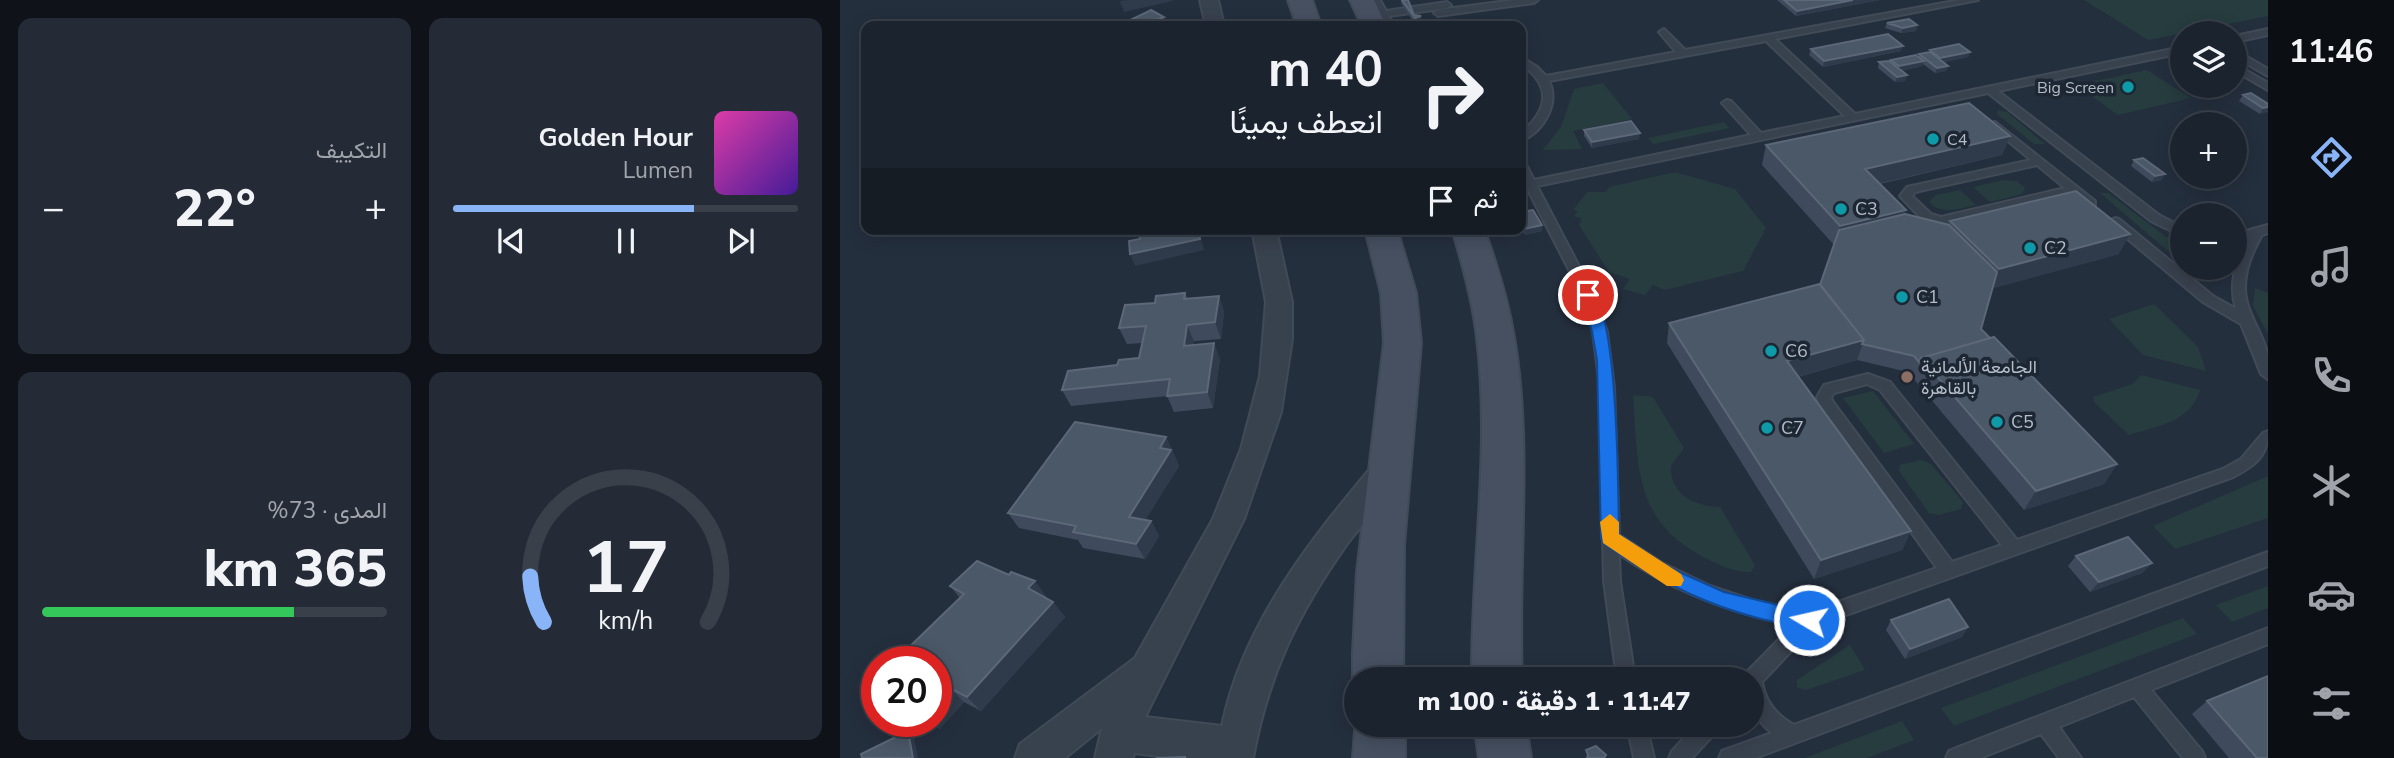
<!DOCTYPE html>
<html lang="ar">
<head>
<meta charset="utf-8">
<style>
	:root { --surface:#1b232e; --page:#242b36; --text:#f1f3f6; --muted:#a0a4aa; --line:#39404a; --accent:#8ab4f8 }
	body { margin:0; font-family:"Nunito Sans",Vazirmatn,sans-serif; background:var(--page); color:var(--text); direction:rtl; height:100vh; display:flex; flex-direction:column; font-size:26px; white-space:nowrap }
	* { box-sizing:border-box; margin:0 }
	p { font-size:23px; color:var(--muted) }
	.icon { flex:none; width:38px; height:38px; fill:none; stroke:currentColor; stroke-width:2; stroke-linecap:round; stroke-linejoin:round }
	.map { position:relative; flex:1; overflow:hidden; direction:ltr }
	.drawer { display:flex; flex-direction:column; gap:18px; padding:18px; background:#0f1319; width:840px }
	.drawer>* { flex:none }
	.top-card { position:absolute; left:21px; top:21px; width:665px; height:214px; border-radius:14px; box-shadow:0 4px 18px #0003,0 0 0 2px var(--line); direction:rtl; background:#1b232e; color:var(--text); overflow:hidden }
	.buttons { position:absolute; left:1330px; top:21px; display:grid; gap:14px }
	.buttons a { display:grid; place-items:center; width:77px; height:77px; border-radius:50%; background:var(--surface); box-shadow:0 4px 18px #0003,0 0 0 2px var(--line); font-size:35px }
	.speed { position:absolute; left:21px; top:646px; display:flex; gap:14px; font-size:35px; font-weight:700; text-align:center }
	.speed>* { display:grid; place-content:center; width:91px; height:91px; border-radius:50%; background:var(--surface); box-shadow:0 4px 18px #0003,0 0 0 2px var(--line); line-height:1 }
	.speed .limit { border:10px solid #d22; background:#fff; color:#111 }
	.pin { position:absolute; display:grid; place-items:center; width:60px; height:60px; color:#fff; margin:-30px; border:4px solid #fff; border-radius:50%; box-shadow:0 2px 7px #0007 }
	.me { position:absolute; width:77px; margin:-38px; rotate:279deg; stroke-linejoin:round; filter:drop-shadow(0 0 5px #0008) }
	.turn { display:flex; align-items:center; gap:24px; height:147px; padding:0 28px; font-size:32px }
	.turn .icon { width:91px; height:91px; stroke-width:2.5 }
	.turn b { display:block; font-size:49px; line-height:60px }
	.then { display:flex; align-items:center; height:66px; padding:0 28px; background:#0003; gap:14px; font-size:26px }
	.big { font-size:52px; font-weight:800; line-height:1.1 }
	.drawer .card { flex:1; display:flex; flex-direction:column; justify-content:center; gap:10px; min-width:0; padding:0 24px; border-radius:14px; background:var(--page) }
	.drawer .dial { align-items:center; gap:0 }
	.dial svg { height:182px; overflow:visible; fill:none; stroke:var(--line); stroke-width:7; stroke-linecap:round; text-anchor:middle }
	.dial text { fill:var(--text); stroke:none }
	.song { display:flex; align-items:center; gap:21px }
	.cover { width:84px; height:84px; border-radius:10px; background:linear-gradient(135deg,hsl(320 70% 55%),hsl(260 70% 35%)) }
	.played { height:7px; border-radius:4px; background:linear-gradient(90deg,var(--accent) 70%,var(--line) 70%) }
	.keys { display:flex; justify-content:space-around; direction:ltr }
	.heat { display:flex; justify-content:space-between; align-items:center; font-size:38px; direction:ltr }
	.charge { height:10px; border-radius:5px; background:linear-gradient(90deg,#34c759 73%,var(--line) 0) }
	.drawer .tiles { flex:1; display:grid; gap:18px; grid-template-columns:repeat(2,1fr) }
	.trip { position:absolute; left:504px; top:667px; width:420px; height:70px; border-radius:35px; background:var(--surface); box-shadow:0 4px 18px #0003,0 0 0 2px var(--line); font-weight:800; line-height:70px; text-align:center; direction:rtl }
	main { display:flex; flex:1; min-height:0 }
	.dock { display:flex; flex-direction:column; width:126px; justify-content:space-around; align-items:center; background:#0b0e12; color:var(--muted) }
	.dock .icon { width:49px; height:49px }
	.dock .on { color:var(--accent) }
	.dock b { font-size:32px; color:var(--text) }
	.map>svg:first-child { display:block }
</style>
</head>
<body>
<main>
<nav class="dock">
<b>11:46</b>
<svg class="icon on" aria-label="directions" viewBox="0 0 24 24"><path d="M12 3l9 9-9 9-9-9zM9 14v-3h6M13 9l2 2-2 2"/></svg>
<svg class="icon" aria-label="music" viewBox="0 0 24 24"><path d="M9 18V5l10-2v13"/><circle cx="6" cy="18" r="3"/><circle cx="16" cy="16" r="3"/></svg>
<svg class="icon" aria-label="phone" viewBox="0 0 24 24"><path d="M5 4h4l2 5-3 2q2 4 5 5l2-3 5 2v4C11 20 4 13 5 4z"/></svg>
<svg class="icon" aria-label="climate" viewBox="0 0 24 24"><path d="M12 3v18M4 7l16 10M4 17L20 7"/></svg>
<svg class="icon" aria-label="car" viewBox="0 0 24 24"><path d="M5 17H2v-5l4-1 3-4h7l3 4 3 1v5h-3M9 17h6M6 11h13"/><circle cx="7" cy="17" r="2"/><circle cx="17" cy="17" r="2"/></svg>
<svg class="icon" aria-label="filters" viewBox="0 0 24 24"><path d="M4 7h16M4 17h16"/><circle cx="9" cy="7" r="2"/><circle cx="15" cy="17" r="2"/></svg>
</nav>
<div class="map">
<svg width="1428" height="758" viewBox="0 0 1428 758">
	<rect width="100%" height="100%" fill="#242f3e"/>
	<path fill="#263c3f" d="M1244 0H1428V16L1308 40Z
		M1307 70 1351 98 1278 115 1236 85Z
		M763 83 792 119 733 131 742 149 703 150 721 127 734 89Z
		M1158 110 1167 112 1205 144H1194L1157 114Z
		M884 122 890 128 813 144 808 138Z
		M835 172 895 189 926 228 903 271 825 290 813 285 805 295 783 289 790 279 769 272 739 225 742 219 734 216 738 211 733 210 747 192H766L769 187Z
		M1164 180 1177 181 1185 188 1182 194 1150 202 1133 187Z
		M1120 190 1136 205C1121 208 1101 216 1089 202L1096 195Z
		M1260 193H1268L1325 236 1342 244V263Z
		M1415 288 1428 293V334L1413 306Z
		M1314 304 1358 347 1366 371 1303 355 1269 319Z
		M1301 375 1360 390C1351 422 1317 426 1289 435L1254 402 1253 397 1293 384Z
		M1033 391 1074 444 1044 453 1003 398Z
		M793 395 813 397 844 448 831 466C830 495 854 506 880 507L915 565 911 572C895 573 874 563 860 555 793 519 798 462 793 395Z
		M1081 460 1091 464 1123 502 1121 509 1099 515 1089 513 1059 471 1060 465Z
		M1428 476V518L1335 549 1313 526Z
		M1428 586V608L1392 622 1376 605Z
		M1343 618 1357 634 1114 726 1101 708Z
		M1010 645 1025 670 966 690 957 687V680Z
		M1062 721 1074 740 1027 758H965Z"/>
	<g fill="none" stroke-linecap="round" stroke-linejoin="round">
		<defs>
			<path id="lane" d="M532 0H540L546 11 607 2 611 5 607 8 549 16 554 26H545Z
				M675 0H698L694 3 598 16 594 13 598 10Z
				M1120 0H1138L935 39 1015 114 1342 47V53L1158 91 1319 215 1342 227V236L1311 221 1148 93 697 186 754 295 767 332 774 387 779 535 822 563 870 586 915 601 969 612 1097 568 979 404 977 397 984 385 1028 374 1050 382 1177 540 1383 469 1401 459 1423 433 1428 431C1428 457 1414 466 1393 477L975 626 922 682C925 702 936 715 954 725L1428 552V566L915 758H879L882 751 932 733C910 715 912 705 912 679H903L907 672 953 625C891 613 831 590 779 554L780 581 795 679H777L764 581 760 387 753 332 742 295 687 188 681 189V183L684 182 681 175V162L685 163 694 180 911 135 882 103 887 100 891 101 921 133 1005 116 926 41 709 81C720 104 703 132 681 141V133C709 109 712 86 681 64V57L697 67 706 76 836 52 819 32 824 29 845 50ZM1027 384 1040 390 1162 545 1112 562 993 402 991 397 994 393Z
				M1428 29V35L1395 42V36Z
				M1395 50 1428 69V76L1395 57Z
				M1395 64 1428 83V90L1395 71Z
				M1155 122 1255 201V205H1247L1232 193 1101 225 1083 220 1060 196 1067 187 1191 160 1151 127V123ZM1197 165 1225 188 1101 217 1091 214 1072 196 1075 192Z
				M1275 218 1279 219 1373 296 1396 309C1388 284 1396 261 1408 238L1395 242V234L1428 225V233L1422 235C1413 251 1405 268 1405 288 1405 313 1424 333 1428 357 1428 364 1428 372 1428 379L1421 374 1401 324 1363 302 1271 225 1269 222Z
				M1428 628V644L1311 690 1362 751 1365 758H1343L1294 697 1219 727 1241 758H1219L1201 734 1140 758H1106L1109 751 1116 748Z
				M787 724H806L814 758H794Z
				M857 724H879L877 731 852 758H829L832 751Z"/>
			<path id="street" d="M360 0H378L384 26H366Z
				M412 229H436L452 302V339L441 412 404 519 305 717 382 726C403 622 473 537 539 458L550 455 561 458 565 467C551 495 526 519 507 544 458 613 428 675 413 758H334L294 753 293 758H255L262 728 225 758H175L180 744 295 658 373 519 401 449 420 376 426 302Z"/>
			<path id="secondary" d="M448 0H472L481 26H457Z
				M510 0H534L546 26H522Z
				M525 229H557L576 293 581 343 564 545 563 679H516V686L513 679V653L517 572 544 343 541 293Z
				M612 229H644C657 265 668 300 674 337 693 449 677 566 682 679H632C631 566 651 450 637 338 633 301 623 265 612 229Z
				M516 717V724H565V758H513Z
				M634 724H686L691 758H639Z"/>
		</defs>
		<use href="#lane" stroke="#414a57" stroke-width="4"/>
		<use href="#street" stroke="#414a57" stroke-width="4"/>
		<use href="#secondary" stroke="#414a57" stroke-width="4"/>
		<use href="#lane" fill="#38414e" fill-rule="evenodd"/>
		<use href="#street" fill="#38414e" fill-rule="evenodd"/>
		<use href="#secondary" fill="#465061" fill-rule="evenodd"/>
	</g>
	<path fill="#3f4b5c" d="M561 0H568L574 15 582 21 575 24 561 3Z
		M937 0H1040L956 16Z
		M1047 23 1077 25 1076 31 1061 33 1045 28Z
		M971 49 1061 51 983 67 969 55Z
		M1090 50 1130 52 1128 57 1104 62 1108 66 1106 71 1095 73 1083 64 1082 66 1061 71 1067 75 1065 81 1055 82 1038 68 1039 62H1050L1051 60 1079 56V54L1089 52Z
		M1403 95 1428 104 1420 114 1399 101Z
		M744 130 799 139 752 148 744 136Z
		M1170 136 1162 155 1040 184 1065 214 1109 225 1110 221 1279 254 1153 288 1141 329 1277 464 1264 484 1184 510 1068 372 1017 360 958 377 1071 531 1062 550 974 579 827 343 829 323 980 285 994 245 922 165 926 145Z
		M1294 160 1322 180 1312 182 1291 166Z
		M681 212 702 225V231L685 235 681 228Z
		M345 293 348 299 379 296 384 312 381 339 354 341 353 345 380 359 373 408 334 412 327 396 231 406 222 390 277 365 299 358 302 343 287 344 279 328 315 303Z
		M326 437 339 466 305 520 311 521 319 536 305 559 243 548 238 540 179 528 168 513Z
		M1236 556 1312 563 1302 573 1250 592 1228 566Z
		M110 586 206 596 205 597 213 602 225 617 141 711 124 702 100 729 87 721H96V662H64L59 657 120 598Z
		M1051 620 1128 627 1122 637 1065 659 1046 630Z
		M1367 701 1428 758H1389L1352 714Z"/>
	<path fill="#2f3b4b" d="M287 0H332V1L284 12 280 1Z
		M1013 0H1040L956 16 957 11Z
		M581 16 582 21 575 24V18Z
		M324 17 326 26H304V25Z
		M1077 25 1076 31 1061 33 1063 28Z
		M1063 46 1061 51 983 67 984 61Z
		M1130 52 1128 57 1099 63 1100 58Z
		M1084 61 1082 66 1057 72 1059 66Z
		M1108 66 1106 71 1095 73 1097 68Z
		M1067 75 1065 81 1055 82 1057 77Z
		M1428 107V112L1420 114 1423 108Z
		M800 133 799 139 752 148V142Z
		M1170 136 1162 155 1019 188 1025 169Z
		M1325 174 1322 180 1312 182 1315 176Z
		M1066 210 1060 230 995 246 1000 226Z
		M702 225V231L685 235 684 229Z
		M292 229H302L303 231 293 233Z
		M358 229H359L364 250 295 266 290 254Z
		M1290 234 1279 254 1150 289 1159 269Z
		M379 296 384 312 381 339 375 322Z
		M347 325 354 341 350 362 344 346Z
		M1024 340 1017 360 942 381 947 361Z
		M374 343 380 359 373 408 367 392Z
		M326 437 339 466 298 532 289 517 320 448Z
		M1277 464 1264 484 1184 510 1196 491Z
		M311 521 319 536 305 559 296 544Z
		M1071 531 1062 550 974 579 981 560Z
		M1312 563 1302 573 1250 592 1259 582Z
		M195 581 206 596 199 602 188 588Z
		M213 602 225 617 141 711 127 697Z
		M1128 627 1122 637 1065 659 1070 649Z
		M110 688 124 702 100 729 91 721H96V703Z
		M68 731 74 736 78 758H73Z"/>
	<path fill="#4b5868" stroke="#5c6777" stroke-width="2" d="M562 0H568L574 15 581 16 575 18Z
		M944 0H1013L957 11Z
		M311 10 324 17 304 25 306 26H278Z
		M1069 19 1077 25 1063 28 1047 23Z
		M335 24V26H318Z
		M1048 34 1063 46 984 61 971 49Z
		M1119 44 1130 52 1100 58 1090 50Z
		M1090 52 1108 66 1097 68 1079 54Z
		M1076 55 1084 61 1059 66 1051 60Z
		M1049 61 1067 75 1057 77 1039 62Z
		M1411 93 1428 104V107L1423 108 1403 95Z
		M1129 103 1170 136 1025 169 1066 210 1000 226 926 145Z
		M791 121 800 133 752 142 744 130Z
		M1303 158 1325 174 1315 176 1294 160Z
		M1236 191 1290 234 1159 269 1110 221Z
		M693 210 702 225 684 229 681 222V212Z
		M1065 214 1109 225 1157 272 1141 329 1150 338 1081 358 1079 362 1074 356 1022 344 1024 340 980 285 999 230Z
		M299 229H358L360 239 290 254 289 241 300 239Z
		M980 284 1024 340 947 361 1071 531 981 560 829 323Z
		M345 293 344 299 379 296 375 322 347 325 344 346 374 343 367 392 327 396 330 379 222 390 228 371 277 365 279 360 299 358 306 326 279 328 285 305 315 303 316 296Z
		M1154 337 1277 464 1196 491 1081 358Z
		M235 422 326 437 320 448 331 450 289 517 311 521 296 544 233 532 236 526 168 513Z
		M1288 537 1312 563 1259 582 1236 556Z
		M137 561 169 575 171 572 195 581 188 588 213 602 127 697 110 688 96 703V662H66L59 657 124 594 110 586Z
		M1109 599 1128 627 1070 649 1051 620Z
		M1428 676V758H1417L1367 701Z
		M68 731 73 758H22L21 754Z
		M756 746 766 755 764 758H747L748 755 746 750Z
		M345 757V758H316Z"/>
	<path fill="#1a73e8" stroke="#114b97" stroke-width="2" d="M748 290C779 299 778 499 779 534L828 567 884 592 976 614 979 620 976 626 969 629C885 615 834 591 763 543L761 538 757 360 752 331 740 295Z"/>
	<path fill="#f59e0b" d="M770 514 779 522V534L841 574 844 580 841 586H827L763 543 760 522Z"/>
	<g fill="#0f9aa8" stroke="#1d2633" stroke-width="2.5">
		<circle cx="1288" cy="87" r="7"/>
		<circle cx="1093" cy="139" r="7"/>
		<circle cx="1001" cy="209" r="7"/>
		<circle cx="1190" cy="248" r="7"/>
		<circle cx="1062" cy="297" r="7"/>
		<circle cx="931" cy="351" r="7"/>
		<circle cx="1157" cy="422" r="7"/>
		<circle cx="927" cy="428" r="7"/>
	</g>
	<circle fill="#8d6e63" stroke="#1d2633" stroke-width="2.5" cx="1067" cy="377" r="7"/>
	<g text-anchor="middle" stroke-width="7" stroke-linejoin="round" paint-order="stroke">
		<g font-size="16" fill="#b4bcc9" stroke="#1d2633" text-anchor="end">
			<text x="1274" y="93">Big Screen</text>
			<text x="1107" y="145" text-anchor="start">C4</text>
		</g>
		<g font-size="18" fill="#b4bcc9" stroke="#1d2633" text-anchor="start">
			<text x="1015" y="215">C3</text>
			<text x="1204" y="254">C2</text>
			<text x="1076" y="303">C1</text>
			<text x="945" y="357">C6</text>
			<text x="1081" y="373">الجامعة الألمانية<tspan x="1081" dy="21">بالقاهرة</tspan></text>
			<text x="1171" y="428">C5</text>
			<text x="941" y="434">C7</text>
		</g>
	</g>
</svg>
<div class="buttons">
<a><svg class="icon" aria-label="layers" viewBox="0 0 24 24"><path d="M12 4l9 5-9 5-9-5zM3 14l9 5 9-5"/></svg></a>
<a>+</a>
<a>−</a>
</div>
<div class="speed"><div class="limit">20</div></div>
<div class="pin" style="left:748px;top:295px;background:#d93025"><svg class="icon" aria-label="arrive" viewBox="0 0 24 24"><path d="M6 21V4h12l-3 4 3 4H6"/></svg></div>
<svg class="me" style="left:969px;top:620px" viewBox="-20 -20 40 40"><circle r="17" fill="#1a73e8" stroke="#fff" stroke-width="3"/><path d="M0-11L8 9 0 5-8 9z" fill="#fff"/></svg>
<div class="trip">11:47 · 1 دقيقة · 100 m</div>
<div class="top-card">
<div class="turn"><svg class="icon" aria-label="right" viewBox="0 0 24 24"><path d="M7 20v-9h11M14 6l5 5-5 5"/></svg><div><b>40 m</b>انعطف يمينًا</div></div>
<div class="then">ثم<svg class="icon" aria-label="arrive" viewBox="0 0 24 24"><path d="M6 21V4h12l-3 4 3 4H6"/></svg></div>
</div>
</div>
<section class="drawer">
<div class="tiles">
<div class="card">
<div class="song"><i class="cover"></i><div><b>Golden Hour</b><p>Lumen</p></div></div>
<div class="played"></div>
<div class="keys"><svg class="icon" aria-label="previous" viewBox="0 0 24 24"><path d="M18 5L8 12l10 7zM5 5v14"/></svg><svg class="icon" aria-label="pause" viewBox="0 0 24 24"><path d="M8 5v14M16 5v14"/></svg><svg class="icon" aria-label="next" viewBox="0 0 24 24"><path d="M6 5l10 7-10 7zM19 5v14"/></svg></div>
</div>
<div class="card"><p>التكييف</p>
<div class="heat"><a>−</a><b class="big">22°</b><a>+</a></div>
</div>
<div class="card dial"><svg viewBox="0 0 100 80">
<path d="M14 69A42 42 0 1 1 86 69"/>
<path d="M14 69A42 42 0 0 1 8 49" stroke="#8ab4f8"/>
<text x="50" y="56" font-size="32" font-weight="700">17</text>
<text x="50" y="72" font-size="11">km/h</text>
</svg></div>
<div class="card"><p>المدى · 73%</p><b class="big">365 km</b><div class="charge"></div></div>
</div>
</section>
</main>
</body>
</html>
